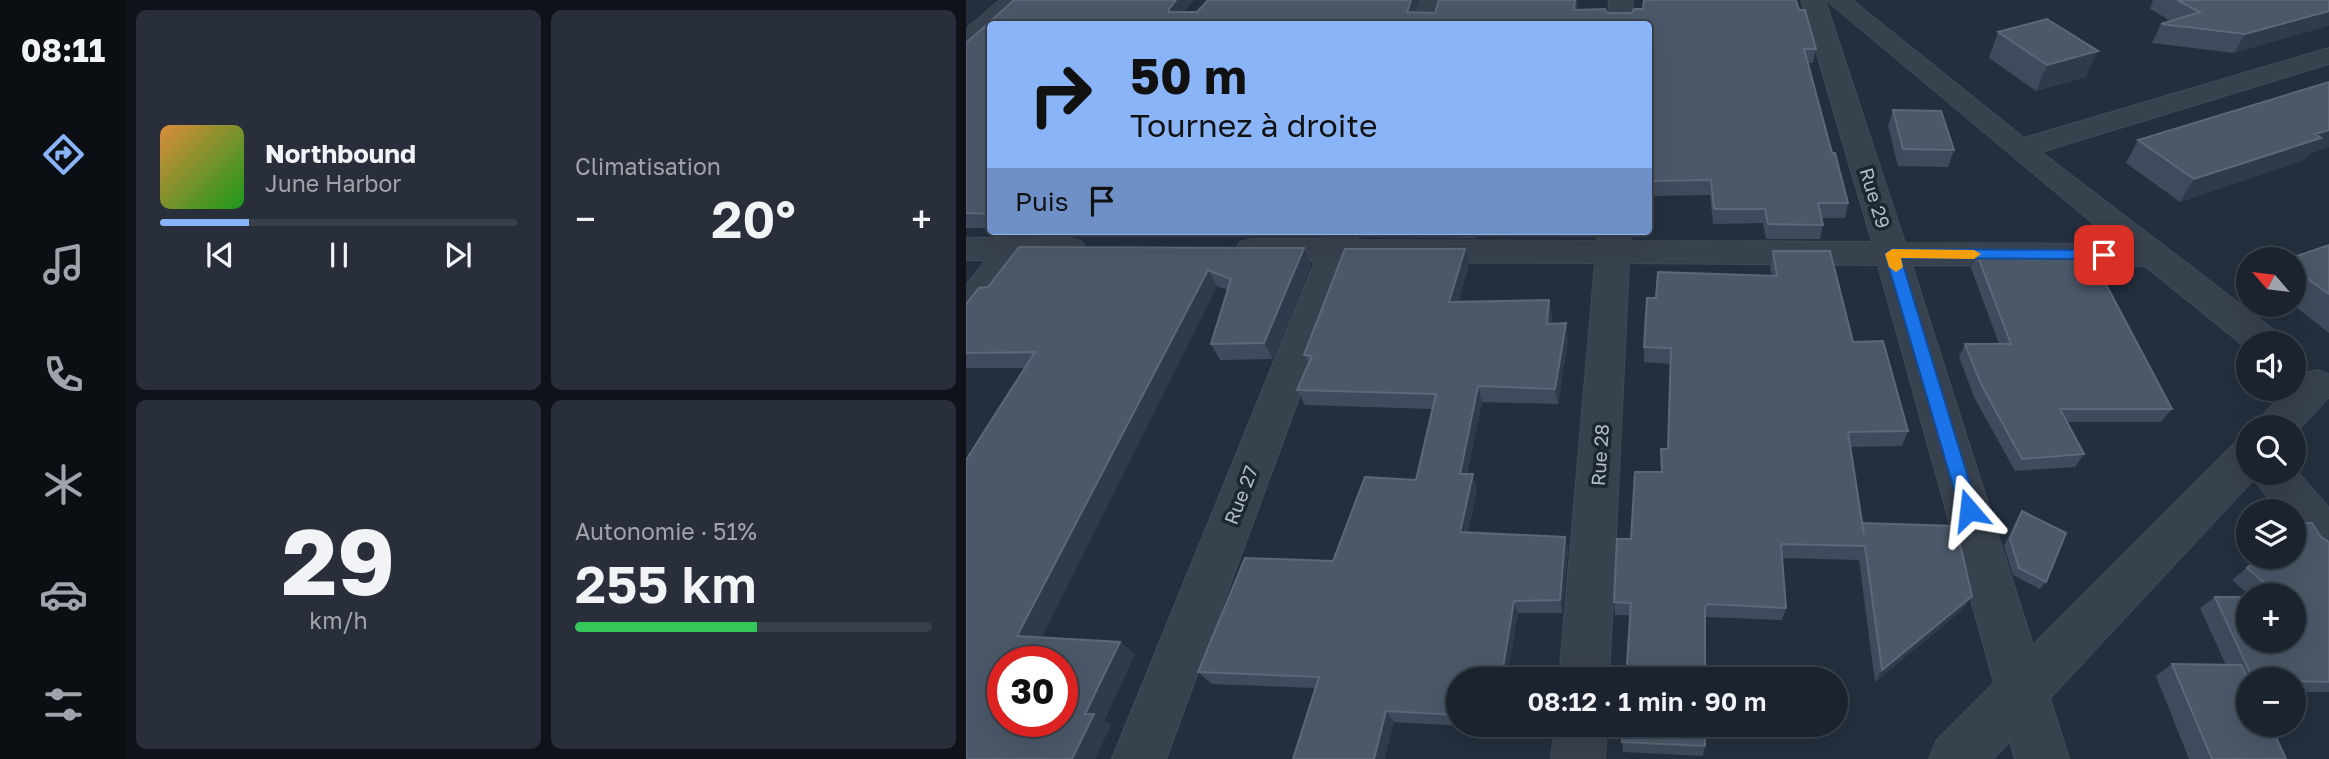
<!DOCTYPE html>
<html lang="fr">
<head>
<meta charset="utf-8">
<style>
	:root { --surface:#1b232e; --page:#282f3a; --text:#f1f3f6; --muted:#a0a4aa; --line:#39404a; --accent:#8ab4f8 }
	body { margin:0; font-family:"Golos Text",sans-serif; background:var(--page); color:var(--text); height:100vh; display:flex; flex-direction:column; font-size:26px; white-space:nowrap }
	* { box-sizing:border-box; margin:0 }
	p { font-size:23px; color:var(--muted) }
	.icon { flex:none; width:38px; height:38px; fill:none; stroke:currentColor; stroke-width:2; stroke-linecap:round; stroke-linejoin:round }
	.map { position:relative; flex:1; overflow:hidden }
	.details { display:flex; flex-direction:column; gap:10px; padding:10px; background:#0f1319; width:840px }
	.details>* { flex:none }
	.banner { position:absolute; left:21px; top:21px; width:665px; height:214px; border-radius:7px; box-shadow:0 7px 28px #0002,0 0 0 2px var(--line); background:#8ab4f8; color:#111; overflow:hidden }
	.needle { width:46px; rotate:298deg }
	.buttons { position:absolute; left:1270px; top:247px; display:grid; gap:14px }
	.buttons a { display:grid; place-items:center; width:70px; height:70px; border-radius:50%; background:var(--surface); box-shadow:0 7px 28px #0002,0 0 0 2px var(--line); font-size:35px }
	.speed { position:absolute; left:21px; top:646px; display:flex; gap:14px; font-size:35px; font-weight:700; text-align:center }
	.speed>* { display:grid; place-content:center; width:91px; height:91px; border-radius:50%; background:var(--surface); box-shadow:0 7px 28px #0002,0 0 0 2px var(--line); line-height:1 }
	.speed .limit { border:10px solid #d22; background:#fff; color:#111 }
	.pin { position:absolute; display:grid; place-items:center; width:60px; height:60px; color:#fff; margin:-30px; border-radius:14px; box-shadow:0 4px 10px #0006 }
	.me { position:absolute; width:77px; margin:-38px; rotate:343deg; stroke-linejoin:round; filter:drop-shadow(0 0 5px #0008) }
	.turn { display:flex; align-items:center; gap:24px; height:147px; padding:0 28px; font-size:32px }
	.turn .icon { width:91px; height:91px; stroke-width:2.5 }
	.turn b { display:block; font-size:49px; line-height:60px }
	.then { display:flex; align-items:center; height:66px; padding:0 28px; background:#0003; gap:14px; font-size:26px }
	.big { font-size:52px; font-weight:600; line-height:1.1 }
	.details .widget { flex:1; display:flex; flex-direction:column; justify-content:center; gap:10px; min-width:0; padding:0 24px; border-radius:10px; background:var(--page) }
	.details .dial { align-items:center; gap:0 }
	.dial b { font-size:91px; line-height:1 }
	.song { display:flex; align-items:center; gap:21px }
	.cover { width:84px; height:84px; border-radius:10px; background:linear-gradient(135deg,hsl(30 70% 55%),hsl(120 70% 35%)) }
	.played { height:7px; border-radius:4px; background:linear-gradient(90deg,var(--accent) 25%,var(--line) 25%) }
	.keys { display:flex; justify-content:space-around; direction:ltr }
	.heat { display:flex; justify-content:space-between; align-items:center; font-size:38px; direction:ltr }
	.charge { height:10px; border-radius:5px; background:linear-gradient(90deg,#34c759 51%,var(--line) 0) }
	.details .tiles { flex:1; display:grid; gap:10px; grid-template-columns:repeat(2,1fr) }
	.trip { position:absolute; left:480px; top:667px; width:402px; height:70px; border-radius:35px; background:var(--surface); box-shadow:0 7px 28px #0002,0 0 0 2px var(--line); font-weight:600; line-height:70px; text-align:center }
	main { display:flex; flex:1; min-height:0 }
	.tabs { display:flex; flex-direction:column; width:126px; justify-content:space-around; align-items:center; background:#0b0e12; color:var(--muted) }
	.tabs .icon { width:49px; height:49px }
	.tabs .current { color:var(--accent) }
	.tabs b { font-size:32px; color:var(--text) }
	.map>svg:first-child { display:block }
</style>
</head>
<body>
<main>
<nav class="tabs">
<b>08:11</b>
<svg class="icon current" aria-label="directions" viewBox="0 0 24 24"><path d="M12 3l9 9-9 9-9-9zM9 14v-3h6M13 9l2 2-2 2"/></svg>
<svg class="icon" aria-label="music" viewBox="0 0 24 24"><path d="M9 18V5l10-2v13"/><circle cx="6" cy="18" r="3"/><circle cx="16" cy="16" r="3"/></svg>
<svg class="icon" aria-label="phone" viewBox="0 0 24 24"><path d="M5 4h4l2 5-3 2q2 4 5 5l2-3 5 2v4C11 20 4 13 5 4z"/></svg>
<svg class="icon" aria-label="climate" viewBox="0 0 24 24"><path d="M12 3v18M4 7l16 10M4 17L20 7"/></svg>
<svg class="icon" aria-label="car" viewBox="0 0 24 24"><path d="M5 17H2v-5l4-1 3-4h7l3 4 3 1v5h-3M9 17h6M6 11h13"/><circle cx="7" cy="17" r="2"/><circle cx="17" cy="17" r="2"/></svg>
<svg class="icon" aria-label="filters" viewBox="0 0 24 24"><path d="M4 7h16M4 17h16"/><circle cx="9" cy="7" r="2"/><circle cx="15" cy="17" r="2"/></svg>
</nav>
<section class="details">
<div class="tiles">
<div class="widget">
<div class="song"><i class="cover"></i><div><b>Northbound</b><p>June Harbor</p></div></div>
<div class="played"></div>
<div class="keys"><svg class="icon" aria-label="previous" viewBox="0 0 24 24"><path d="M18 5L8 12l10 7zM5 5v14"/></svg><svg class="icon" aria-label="pause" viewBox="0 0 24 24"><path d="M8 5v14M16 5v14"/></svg><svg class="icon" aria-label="next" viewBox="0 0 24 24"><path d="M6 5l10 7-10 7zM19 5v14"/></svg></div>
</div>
<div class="widget"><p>Climatisation</p>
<div class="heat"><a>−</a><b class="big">20°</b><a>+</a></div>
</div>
<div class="widget dial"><b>29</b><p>km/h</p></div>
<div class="widget"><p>Autonomie · 51%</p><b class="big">255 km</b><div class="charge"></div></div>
</div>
</section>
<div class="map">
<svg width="1363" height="759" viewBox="0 0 1363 759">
	<rect width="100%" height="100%" fill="#242f3e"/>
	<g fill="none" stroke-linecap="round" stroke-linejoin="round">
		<defs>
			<path id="minor" d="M34 0H60L34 24H24V33L9 47 0 49V29Z
				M455 0H479L470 24H446Z
				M643 0H667L666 24H642Z
				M835 0H859L939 243 1152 244 860 0H886L1058 138 1363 48V64L1075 152 1312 333 1318 343H1283V350L1179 266 946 265 1067 645 1268 444 1283 439V472H1328V468L1363 508V560C1338 551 1328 537 1328 511H1312L1288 479 1084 698 1103 759H1049L1044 741 1027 759H963L971 740 1028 683 912 265 663 263 643 679H593L629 263 383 262 200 759H146L349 261H286L274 258 269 250 274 242 286 239H358L362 231H394L391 240 631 241 632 231H664V241L906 242Z
				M43 231H70L72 238H103L115 241 120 249 115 257 103 260H56L13 318 0 322V285L20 260H0V238H38Z
				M1351 370 1363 374V397L1328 434V427H1290L1296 416 1323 388H1328V383L1337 374Z
				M589 724H641L639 759H585Z"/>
		</defs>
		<use href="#minor" stroke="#414a57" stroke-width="2"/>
		<use href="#minor" fill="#38414e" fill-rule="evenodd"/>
	</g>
	<path fill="#3f4b5c" d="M48 0H228L217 12H231L242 0H453L449 12 469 13 473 0H612L611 10 641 13 833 10 850 49 847 63H842L866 153 882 203 879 218H855L857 225 854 239H800L797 223 747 224 744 195 682 196V24H24V228H0V43Z
		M1187 0H1363L1268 53 1186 43 1195 24 1205 21 1184 9Z
		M1032 32 1120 77 1070 91 1023 58Z
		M1363 82V147L1344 153 1338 160 1214 202 1160 163 1172 140Z
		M927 110 988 150 982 167 932 166 922 126Z
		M83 231H360L356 237 86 235Z
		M392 231H513L511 238 395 237Z
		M1363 245V333L1326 304H1328V259Z
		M338 248 345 265 307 359 254 360 245 344 261 290 251 286 75 638 169 654 138 721 145 725 0 759 59 368H0V304L22 287Z
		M807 251 887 342 942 431 936 446 884 447 896 524 1006 596 997 609 909 682 893 560 816 558 820 608 816 620 740 617 649 615 648 602 665 539 695 472V449H702L704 364 678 362V347L690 298 806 275 804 267Z
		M1011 254 1049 258 1206 409 1195 422H1101L1118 454 1109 467 1049 471 1008 397 993 357 999 344H1033L1005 268Z
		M503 265 492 302 583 300 586 316 585 324 602 339 592 404 516 402 501 474 511 489 502 532 599 537 602 550 596 613H552L492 679V724H534V728L428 722 350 688 246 684 232 672 367 561 450 480 466 409 339 405 331 390 342 364 338 355Z
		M1056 511 1080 582 1074 589 1047 575 1038 546 1051 519Z
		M1355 537 1363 542V692H1328V679H1283V724L1320 759H1223L1190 676 1206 664 1260 665 1234 608 1249 597 1283 640 1328 595H1283L1266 580 1295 556Z
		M656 742 739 746 737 756 657 752Z"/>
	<path fill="#2f3b4b" d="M210 0H228L209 22 203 12V9Z
		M445 0H453L444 24 441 12Z
		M609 0H612L609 23 608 10Z
		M1363 11V26L1268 53 1279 34Z
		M1132 51 1120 77 1070 91 1081 65Z
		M1363 130V147L1344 153 1338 160 1214 202 1228 179 1349 134Z
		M354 231H360L356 237Z
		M338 248 345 265 307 359 298 343Z
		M499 249 503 265 488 318 483 302Z
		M242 270 251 286 70 649 51 636Z
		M583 300 586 316 583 340 581 324Z
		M600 323 602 339 592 404 589 389Z
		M512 386 516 402 498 488 494 474Z
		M507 474 511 489 499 545 494 532Z
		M599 537 602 550 596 613 594 600Z
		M1006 596 997 609 909 682 916 670Z
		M548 601 552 613 541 679H535Z
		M154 642 169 654 138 721 145 725 129 759H106L119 714Z
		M420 711 428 722 419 759H408Z"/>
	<path fill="#4b5868" stroke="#5c6777" stroke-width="2" fill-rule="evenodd" d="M48 0H210L203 9V12H231L242 0H445L441 12 469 13 473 0H609L608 10 639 9 641 13H666L668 9H677L678 0H830L833 10H839L850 49H838L866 153H869L882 203H852L857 225 802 224 799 209H748L745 180 682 181V24H24V214L0 213V43Z
		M1211 0H1363V11L1279 34 1195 24 1234 12Z
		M1081 19 1132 51 1081 65 1032 32Z
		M1363 82V130L1349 134 1355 138 1228 179 1172 140Z
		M927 110 975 111 988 150 937 149Z
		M1363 245V294L1328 269V259H1322Z
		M53 247 338 248 298 343 245 344 265 279 242 270 51 636 154 642 119 714H128L106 759H0V460L69 352 0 353V304L13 288 22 287ZM37 662H96V721H37Z
		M379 249H499L483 302 583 300 581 324 600 323 589 389 512 386 494 474H507L494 532 599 537 594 600 548 601 535 679H492V715L420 711 408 759H327L353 677 232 672 279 558 367 561 399 477 450 480 470 394 331 390 346 356 338 355Z
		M807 251H864L887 342 917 341 942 431 882 432 898 535 896 523 990 526 1006 596 916 670 899 546 815 544 820 608 742 604 739 607V679H660L665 603 648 602 651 539H665L669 472H696L695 449H702L705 348 678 347 681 298H690L692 272 811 276Z
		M1011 254 1047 255 1049 258H1126L1206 409H1094L1118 454 1056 459 1015 384 999 344H1045Z
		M1056 511 1100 533 1080 582 1053 568 1044 539Z
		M1338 523H1346L1355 537 1363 542V682L1328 681V679H1287L1249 597H1283V640H1328V595H1312L1281 568 1295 556H1328V530Z
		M1206 664 1275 665 1283 681V724H1304L1320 759H1246Z
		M657 724H739V746L656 742Z"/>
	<path fill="#1a73e8" stroke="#114b97" stroke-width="2" d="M926 249 1138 250 1144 255 1138 259 935 258 1012 510 1009 516 1003 518 997 516 994 510 919 254Z"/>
	<path fill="#f59e0b" d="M926 249 1008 250 1015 254 1008 259 935 258 937 267 930 272 923 267 919 254Z"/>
	<g text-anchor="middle" stroke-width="7" stroke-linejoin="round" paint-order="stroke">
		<g font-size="19" fill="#b4bcc9" stroke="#1d2633">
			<text transform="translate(909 198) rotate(73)" y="7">Rue 29</text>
			<text transform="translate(634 455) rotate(-86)" y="7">Rue 28</text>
			<text transform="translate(275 495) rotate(-69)" y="7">Rue 27</text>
		</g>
	</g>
</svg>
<div class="buttons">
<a><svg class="needle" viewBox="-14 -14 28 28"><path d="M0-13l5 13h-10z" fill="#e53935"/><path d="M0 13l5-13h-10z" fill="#a0a4aa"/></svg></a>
<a><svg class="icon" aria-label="sound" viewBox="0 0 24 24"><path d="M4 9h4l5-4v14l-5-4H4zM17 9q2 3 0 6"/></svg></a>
<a><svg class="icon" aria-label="search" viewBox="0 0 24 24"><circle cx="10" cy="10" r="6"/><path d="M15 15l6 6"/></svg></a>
<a><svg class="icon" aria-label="layers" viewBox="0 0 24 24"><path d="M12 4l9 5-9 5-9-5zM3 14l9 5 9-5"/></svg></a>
<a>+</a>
<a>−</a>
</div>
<div class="speed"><div class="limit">30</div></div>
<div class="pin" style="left:1138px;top:255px;background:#d93025"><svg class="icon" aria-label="arrive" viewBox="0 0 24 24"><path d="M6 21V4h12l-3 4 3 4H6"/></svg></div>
<svg class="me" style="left:1003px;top:510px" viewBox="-20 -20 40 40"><path d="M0-17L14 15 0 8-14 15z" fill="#1a73e8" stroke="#fff" stroke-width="4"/></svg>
<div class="trip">08:12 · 1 min · 90 m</div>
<div class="banner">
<div class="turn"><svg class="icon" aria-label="right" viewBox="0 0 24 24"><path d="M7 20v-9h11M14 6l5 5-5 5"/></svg><div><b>50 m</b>Tournez à droite</div></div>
<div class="then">Puis<svg class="icon" aria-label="arrive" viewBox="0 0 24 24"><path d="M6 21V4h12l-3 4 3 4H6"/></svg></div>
</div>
</div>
</main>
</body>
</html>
